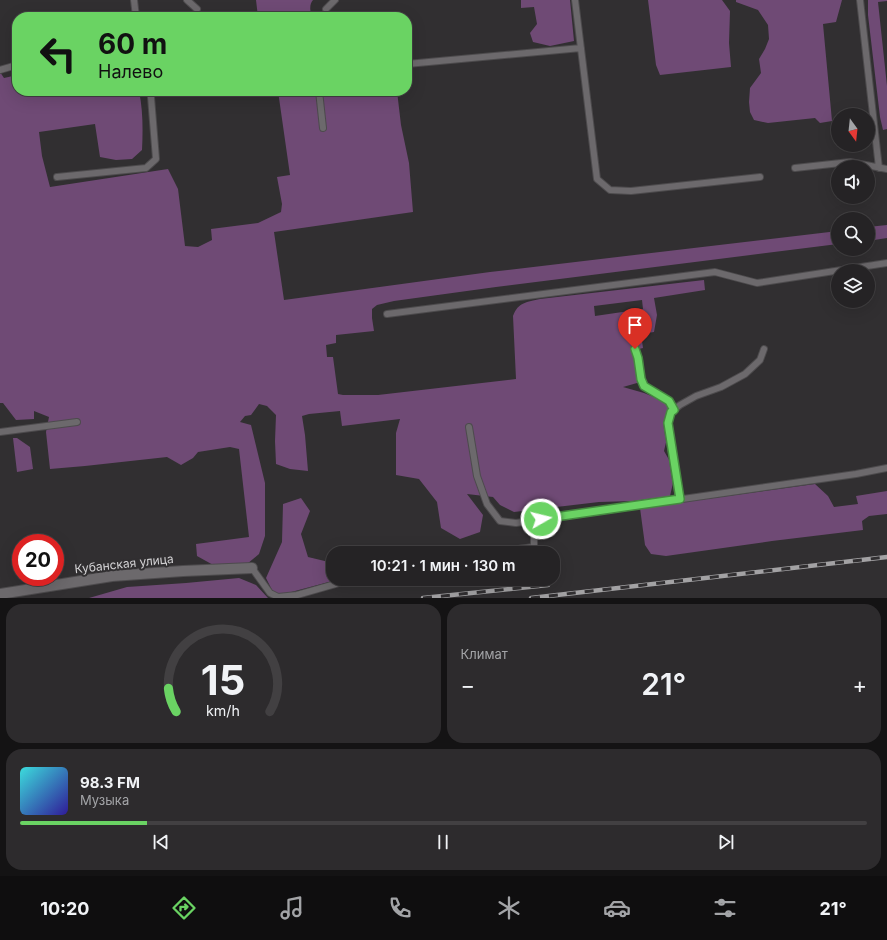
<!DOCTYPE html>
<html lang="ru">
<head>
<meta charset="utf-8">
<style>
	:root { --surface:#252325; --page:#2d2b2d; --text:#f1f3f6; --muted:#a3a4a7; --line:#424042; --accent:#6ad363 }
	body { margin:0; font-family:Inter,sans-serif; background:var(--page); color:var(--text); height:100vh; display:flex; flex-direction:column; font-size:15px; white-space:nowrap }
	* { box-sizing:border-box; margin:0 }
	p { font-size:13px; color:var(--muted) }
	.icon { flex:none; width:22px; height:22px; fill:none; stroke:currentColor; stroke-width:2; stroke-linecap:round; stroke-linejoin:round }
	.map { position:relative; height:598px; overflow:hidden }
	.drawer { display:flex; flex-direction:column; gap:6px; padding:6px; background:#141314; flex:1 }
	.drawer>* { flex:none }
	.banner { position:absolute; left:12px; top:12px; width:400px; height:84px; border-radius:16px; box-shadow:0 4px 16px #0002,0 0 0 1px var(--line); background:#6ad363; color:#111; overflow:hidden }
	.needle { width:26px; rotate:165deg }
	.tools { position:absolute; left:831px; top:108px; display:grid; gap:8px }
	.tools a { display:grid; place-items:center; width:44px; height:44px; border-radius:50%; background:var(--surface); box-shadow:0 4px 16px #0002,0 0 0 1px var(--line); font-size:20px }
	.speed { position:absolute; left:12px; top:534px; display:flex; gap:8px; font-size:20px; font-weight:700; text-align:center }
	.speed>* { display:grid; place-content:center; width:52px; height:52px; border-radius:50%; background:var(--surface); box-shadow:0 4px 16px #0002,0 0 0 1px var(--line); line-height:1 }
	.speed .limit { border:6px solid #d22; background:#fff; color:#111 }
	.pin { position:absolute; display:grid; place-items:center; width:34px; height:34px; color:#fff; margin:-41px -17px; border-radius:50% 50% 50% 0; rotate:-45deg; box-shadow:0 0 4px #0007 }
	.pin .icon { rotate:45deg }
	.me { position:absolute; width:44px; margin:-22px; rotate:82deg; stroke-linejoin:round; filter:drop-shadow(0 0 3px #0008) }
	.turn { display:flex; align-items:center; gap:14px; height:84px; padding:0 20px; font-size:18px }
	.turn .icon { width:52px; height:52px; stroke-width:2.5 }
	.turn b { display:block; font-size:28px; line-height:34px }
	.big { font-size:30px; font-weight:600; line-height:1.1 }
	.drawer .widget { flex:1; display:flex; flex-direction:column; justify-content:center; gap:6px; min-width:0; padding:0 14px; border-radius:16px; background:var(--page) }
	.drawer .dial { align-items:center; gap:0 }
	.dial svg { height:104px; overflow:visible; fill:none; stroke:var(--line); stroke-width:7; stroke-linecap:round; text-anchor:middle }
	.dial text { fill:var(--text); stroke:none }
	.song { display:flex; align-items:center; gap:12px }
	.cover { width:48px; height:48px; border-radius:6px; background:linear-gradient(135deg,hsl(180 70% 55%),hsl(250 70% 35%)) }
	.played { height:4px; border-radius:2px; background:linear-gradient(90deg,var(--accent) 15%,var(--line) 15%) }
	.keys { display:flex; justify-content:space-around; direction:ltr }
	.heat { display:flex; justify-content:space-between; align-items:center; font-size:22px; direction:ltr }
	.drawer .tiles { flex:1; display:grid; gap:6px; grid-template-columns:1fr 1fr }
	.widget:last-child { grid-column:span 2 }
	.trip { position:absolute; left:326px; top:546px; width:234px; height:40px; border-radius:16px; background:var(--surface); box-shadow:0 4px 16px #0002,0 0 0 1px var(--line); font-weight:600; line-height:40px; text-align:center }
	.tab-bar { display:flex; height:64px; justify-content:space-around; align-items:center; background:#0f0e0f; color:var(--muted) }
	.tab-bar .icon { width:28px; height:28px }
	.tab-bar .active { color:var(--accent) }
	.tab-bar b { font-size:18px; color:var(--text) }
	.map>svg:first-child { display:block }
</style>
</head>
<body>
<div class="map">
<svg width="887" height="598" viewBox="0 0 887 598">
	<rect width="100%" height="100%" fill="#312f31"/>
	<path fill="#6f4a75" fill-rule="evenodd" d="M256 0H313C309 4 310 12 312 17H258Z
		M521 0H570L574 41 550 46 533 42 530 33 537 24 534 7 521 8Z
		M648 0H722L730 11 729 43 731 67 660 75 656 65Z
		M736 0H842L836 22 823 24 832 121 820 123 815 118 768 123 754 120 750 112 749 102 750 88 761 73 759 59 765 49 769 39 768 25 758 10 736 2Z
		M868 0H887V1L878 2 887 86V129L883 130 880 117 868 15Z
		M0 72 4 78 17 75V91H139C143 110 143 130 142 150L132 159 116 160 100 157 95 124 39 132 42 156 50 187 168 169 178 189 185 246 198 247 212 240 211 229 258 223 281 212 282 204 277 177 290 175 278 91H397L401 125 409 163 413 212 274 232 284 300 490 272 838 231V244L496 287 394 301 377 305 372 309V318L374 331 336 335V343L326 345 327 357H333L338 394 343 395H378L516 379 513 316C518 302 527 302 540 299L704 280 705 290 654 298 657 315 654 332 641 334 643 348 639 349 644 381 623 387 644 393 666 402 670 408 665 420 667 438 664 451 672 465 673 483 670 496 633 501 599 502 514 512 500 505 493 497 467 494 483 515 480 532 460 539 441 528 437 502 419 479 396 475V433L400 419 342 426 340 411 309 414 302 416 305 435 308 471 290 469 276 464 275 441 276 415 267 406 259 404 251 415 245 416 240 422 251 425 265 483V536L259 554 247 564 215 566 197 556 196 544 249 537 239 449 230 447 198 452 193 458 181 465 167 457 85 466 50 469 46 432 49 417 34 411V419L16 420 3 403H0ZM642 300 643 309 595 316 594 306Z
		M887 225V238L868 241V227Z
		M13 438H17L30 447 33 469 17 472Z
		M815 484 828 496 834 507 858 504 856 496 887 491V514L869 516 862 521 863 530 772 541 666 556 651 554 645 545 642 523 640 508Z
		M301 498 310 511 301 534 308 557 333 563V579H340L280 595 273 592 266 578 282 542 283 504Z
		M239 578 256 585 268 598H89L127 587 186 583Z"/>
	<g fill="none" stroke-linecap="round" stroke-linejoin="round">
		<defs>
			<path id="service" d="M134 0 136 17
				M187 0 197 9
				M575 0 597 179 610 190 631 191 760 177
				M860 0 879 168
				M326 9 335 0
				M407 64 581 48
				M0 70 17 65
				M319 91 323 128
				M795 168 850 162 887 169
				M57 177 146 168 156 159 151 97 150 91
				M387 314 715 272 757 283 887 263
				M635 349 639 359 641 379 644 387 669 401 674 410
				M469 427 477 476 487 504 500 521 516 523 856 474 887 468
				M0 432 77 422
				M679 499 667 423 671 412 680 405 696 396 721 387 745 374 760 360 764 349
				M486 553 534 547V535L541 519
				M252 568 270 593 278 597 297 595 353 579"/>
			<path id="minor" d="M0 594 112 576 183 571 252 568"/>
		</defs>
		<use href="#service" stroke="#4d4b4d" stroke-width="8"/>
		<use href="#minor" stroke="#4d4b4d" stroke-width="12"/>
		<use href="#service" stroke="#6c696c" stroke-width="6"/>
		<use href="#minor" stroke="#6c696c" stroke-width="10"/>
		<defs>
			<path id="rail" d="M423 598 548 585
				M531 598 887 557"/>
		</defs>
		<use href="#rail" stroke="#a3a2a4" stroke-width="4.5"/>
		<use href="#rail" stroke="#312f31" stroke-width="3" stroke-dasharray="9" stroke-linecap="butt"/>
	</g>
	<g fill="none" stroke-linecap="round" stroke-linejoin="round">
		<defs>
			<path id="route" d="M541 519 680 499 668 423 671 412 674 410 669 401 644 386 641 379 638 358 635 349"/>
		</defs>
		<use href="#route" stroke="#458940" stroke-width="10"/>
		<use href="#route" stroke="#6ad363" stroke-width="7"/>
	</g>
	<g text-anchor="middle" stroke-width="4" stroke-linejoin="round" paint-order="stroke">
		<g font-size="12" fill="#d3d2d4" stroke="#312f31">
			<text transform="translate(124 564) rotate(-6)" y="4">Кубанская улица</text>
		</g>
	</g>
</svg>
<div class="tools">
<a><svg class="needle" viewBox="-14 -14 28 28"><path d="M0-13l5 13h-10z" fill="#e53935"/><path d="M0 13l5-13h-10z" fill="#a3a4a7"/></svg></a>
<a><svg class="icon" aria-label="sound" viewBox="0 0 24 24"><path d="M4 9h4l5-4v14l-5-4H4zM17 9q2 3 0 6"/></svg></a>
<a><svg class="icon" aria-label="search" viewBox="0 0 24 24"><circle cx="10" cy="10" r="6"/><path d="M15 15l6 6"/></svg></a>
<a><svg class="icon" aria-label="layers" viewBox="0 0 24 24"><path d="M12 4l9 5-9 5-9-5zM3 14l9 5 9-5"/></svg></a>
</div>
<div class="speed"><div class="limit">20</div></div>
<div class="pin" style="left:635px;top:349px;background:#d93025"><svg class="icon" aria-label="arrive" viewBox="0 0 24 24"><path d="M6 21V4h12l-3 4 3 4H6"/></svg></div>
<svg class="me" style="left:541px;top:519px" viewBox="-20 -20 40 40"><circle r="17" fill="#6ad363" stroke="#fff" stroke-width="3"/><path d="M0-11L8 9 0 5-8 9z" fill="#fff"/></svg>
<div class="trip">10:21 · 1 мин · 130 m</div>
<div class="banner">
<div class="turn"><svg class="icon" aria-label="left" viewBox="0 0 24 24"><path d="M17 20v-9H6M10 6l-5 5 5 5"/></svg><div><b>60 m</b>Налево</div></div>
</div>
</div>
<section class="drawer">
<div class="tiles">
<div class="widget dial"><svg viewBox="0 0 100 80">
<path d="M14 69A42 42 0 1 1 86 69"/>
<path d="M14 69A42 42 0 0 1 8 51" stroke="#6ad363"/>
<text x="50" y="56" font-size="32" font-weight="700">15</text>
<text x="50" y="72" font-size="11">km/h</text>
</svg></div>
<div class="widget"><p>Климат</p>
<div class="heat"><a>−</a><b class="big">21°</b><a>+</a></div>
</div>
<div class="widget">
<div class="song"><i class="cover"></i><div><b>98.3 FM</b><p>Музыка</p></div></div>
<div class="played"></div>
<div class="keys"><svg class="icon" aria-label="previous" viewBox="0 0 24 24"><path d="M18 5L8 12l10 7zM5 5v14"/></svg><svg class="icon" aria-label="pause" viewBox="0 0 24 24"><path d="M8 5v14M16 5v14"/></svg><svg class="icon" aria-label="next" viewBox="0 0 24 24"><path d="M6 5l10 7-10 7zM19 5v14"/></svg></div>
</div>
</div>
</section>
<nav class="tab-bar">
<b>10:20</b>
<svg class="icon active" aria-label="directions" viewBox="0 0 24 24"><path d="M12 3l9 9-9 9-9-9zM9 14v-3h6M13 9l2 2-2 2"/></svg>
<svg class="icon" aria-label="music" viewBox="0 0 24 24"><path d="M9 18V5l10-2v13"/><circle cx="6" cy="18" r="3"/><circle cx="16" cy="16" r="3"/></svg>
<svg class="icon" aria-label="phone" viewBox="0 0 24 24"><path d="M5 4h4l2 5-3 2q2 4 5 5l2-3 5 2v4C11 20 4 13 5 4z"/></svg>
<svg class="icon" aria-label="climate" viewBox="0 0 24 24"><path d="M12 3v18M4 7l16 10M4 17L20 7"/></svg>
<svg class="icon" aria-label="car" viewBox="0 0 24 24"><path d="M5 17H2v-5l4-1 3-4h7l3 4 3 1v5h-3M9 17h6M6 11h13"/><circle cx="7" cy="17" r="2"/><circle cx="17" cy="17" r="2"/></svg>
<svg class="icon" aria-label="filters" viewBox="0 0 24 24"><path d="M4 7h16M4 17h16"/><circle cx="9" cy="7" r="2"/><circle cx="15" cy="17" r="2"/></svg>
<b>21°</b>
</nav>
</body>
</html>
